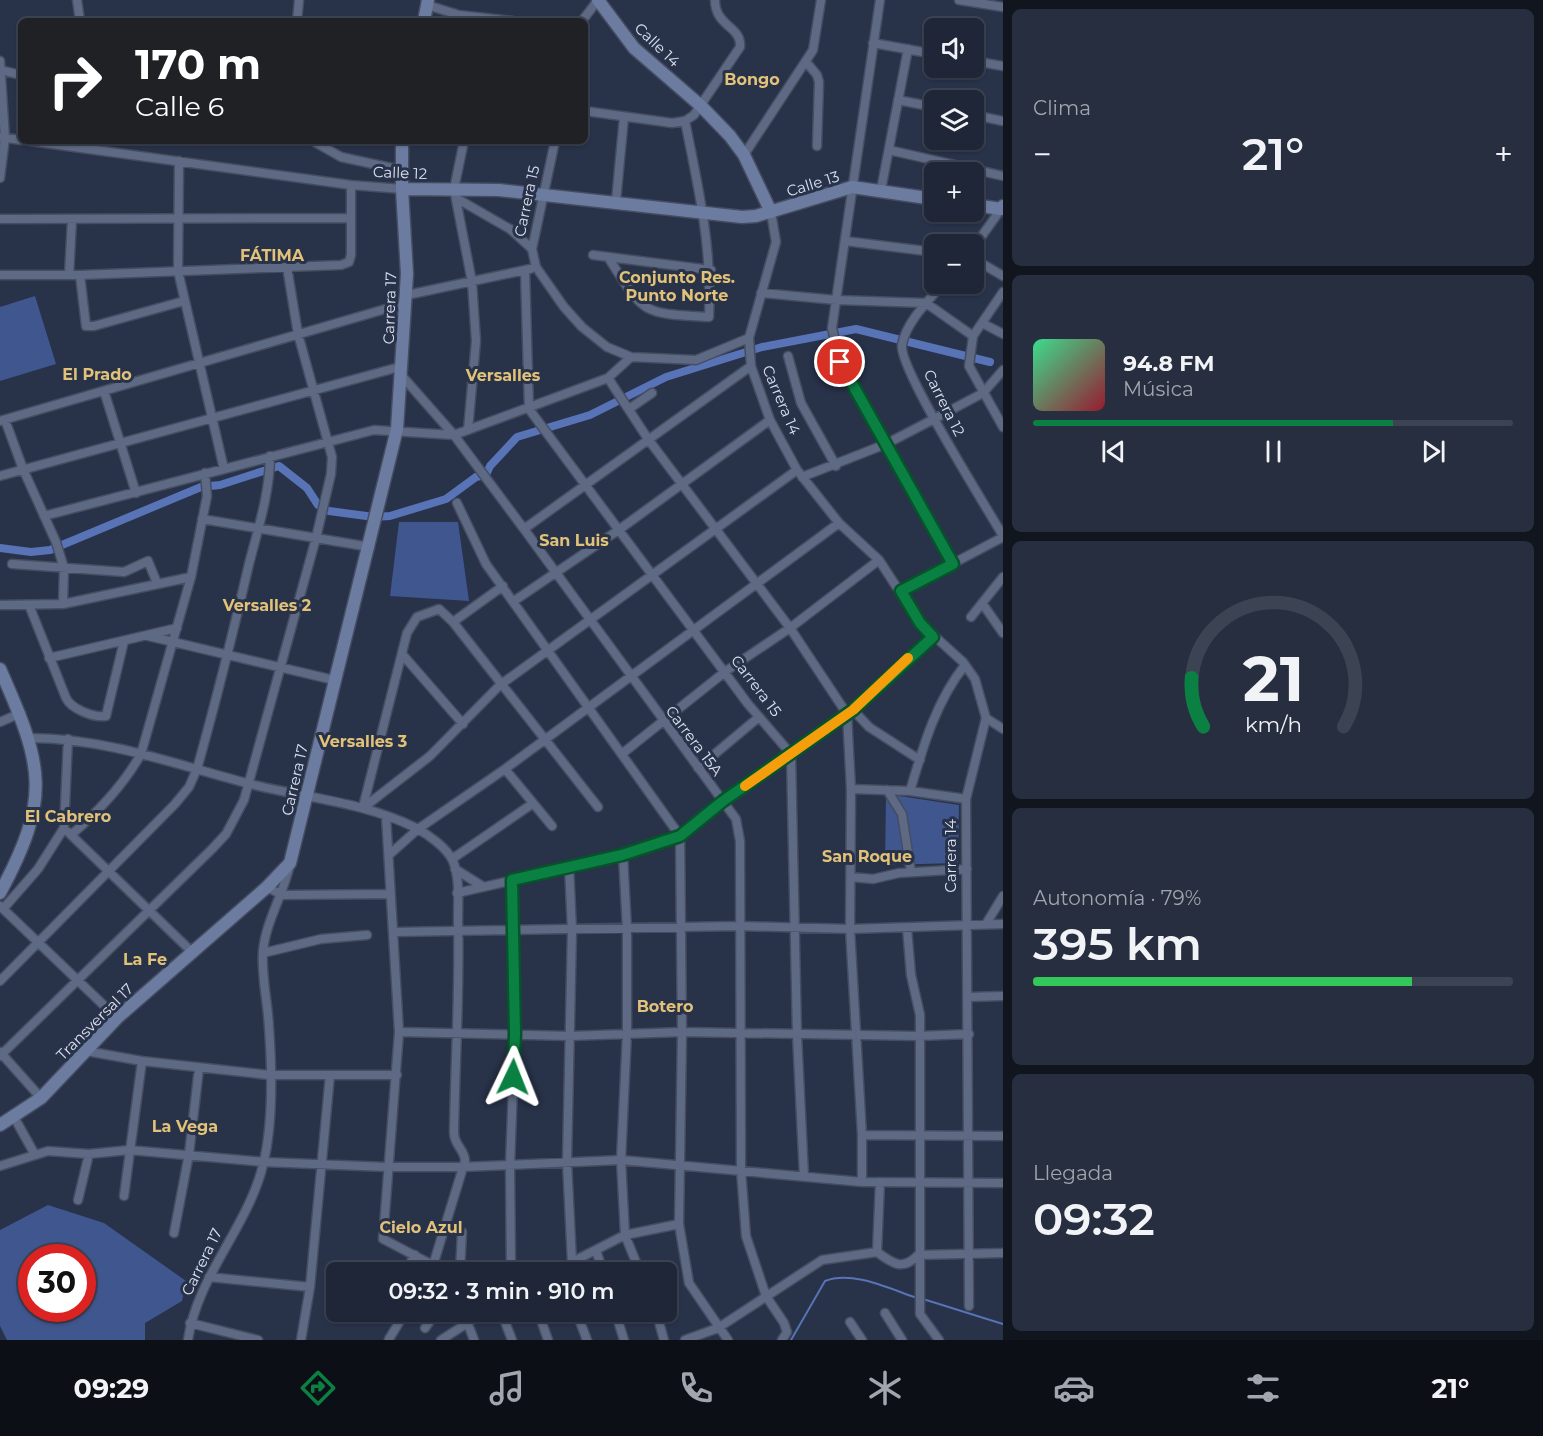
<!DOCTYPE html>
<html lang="es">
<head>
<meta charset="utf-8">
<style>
	:root { --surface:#1e2637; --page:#262e3f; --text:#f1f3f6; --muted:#a1a5ad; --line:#3c4352; --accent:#0b8043 }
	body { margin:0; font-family:Montserrat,sans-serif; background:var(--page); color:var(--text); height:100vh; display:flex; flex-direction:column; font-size:22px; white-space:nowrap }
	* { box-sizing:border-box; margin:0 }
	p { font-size:20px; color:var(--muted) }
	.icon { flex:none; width:33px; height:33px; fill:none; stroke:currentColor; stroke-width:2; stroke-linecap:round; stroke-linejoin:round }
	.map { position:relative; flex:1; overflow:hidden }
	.drawer { display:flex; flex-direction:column; gap:9px; padding:9px; background:#10151e; width:540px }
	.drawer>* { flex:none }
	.banner { position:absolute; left:18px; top:18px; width:570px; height:126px; border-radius:9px; box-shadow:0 2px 4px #0004,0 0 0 2px var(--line); background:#202124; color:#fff; overflow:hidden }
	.buttons { position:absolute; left:924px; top:18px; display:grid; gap:12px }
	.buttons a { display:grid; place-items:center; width:60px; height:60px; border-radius:9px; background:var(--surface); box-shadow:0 2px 4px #0004,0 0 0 2px var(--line); font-size:30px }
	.speed { position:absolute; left:18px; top:1244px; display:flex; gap:12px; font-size:30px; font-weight:700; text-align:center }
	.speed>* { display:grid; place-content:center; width:78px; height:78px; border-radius:50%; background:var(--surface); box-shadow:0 2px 4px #0004,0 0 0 2px var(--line); line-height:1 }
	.speed .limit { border:9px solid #d22; background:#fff; color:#111 }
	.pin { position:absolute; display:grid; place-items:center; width:51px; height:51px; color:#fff; margin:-26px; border:3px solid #fff; border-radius:50%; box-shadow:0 2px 6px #0007 }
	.me { position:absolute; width:66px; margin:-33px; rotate:2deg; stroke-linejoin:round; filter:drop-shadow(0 0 4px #0008) }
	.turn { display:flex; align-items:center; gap:21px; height:126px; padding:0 18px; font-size:27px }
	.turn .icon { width:78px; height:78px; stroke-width:2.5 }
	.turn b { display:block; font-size:42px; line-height:51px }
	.big { font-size:45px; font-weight:600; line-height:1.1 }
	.drawer .card { flex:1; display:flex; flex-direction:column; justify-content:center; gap:9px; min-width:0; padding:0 21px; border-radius:9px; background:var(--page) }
	.drawer .dial { align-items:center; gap:0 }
	.dial svg { height:156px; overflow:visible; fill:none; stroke:var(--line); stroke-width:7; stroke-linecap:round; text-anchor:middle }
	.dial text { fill:var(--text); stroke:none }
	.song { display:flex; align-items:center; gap:18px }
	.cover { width:72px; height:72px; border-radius:9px; background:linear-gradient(135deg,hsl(150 70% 55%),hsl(350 70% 35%)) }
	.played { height:6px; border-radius:3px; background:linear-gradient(90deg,var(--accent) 75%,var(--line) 75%) }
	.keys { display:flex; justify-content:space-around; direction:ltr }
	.heat { display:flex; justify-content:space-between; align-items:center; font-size:33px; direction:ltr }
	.charge { height:9px; border-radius:4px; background:linear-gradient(90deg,#34c759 79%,var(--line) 0) }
	.trip { position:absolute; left:326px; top:1262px; width:351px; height:60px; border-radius:9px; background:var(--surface); box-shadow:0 2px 4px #0004,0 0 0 2px var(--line); font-weight:600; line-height:60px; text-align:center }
	.tabs { display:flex; height:96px; justify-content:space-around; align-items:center; background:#0c0f16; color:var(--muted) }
	.tabs .icon { width:42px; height:42px }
	.tabs .selected { color:var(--accent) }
	.tabs b { font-size:27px; color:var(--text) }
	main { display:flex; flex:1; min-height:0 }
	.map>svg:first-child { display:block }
</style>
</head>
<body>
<main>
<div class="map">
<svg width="1003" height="1340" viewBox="0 0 1003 1340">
	<rect width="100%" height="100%" fill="#283249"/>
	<path fill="#40568f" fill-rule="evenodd" d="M35 296 56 364 0 381V307Z
		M399 522H458L469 601 390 596Z
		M886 794 959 805 958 863 885 865Z
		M48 1205 104 1223 186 1281 182 1301 145 1323V1340H7L0 1326V1230ZM32 1257H82V1308H32Z"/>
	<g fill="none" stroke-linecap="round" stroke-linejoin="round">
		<path stroke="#5873b6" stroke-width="2" d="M923 1299 1003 1324
			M791 1340 825 1281C852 1270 890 1289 917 1298"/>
		<path stroke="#5873b6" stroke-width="8" d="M0 548 31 552 50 550 201 487 220 485 279 466 307 488 318 505 329 511 374 517 390 516 446 499 476 477 486 475 490 466 517 437 590 415 666 377 762 347 856 329 990 362"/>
		<defs>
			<path id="street" d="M77 0 80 21
				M880 0 832 328 840 361 953 564
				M959 0 1003 7
				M427 5 459 15 513 21
				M297 21 299 0
				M582 21 598 0
				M873 43 934 54
				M0 61 5 138 0 178
				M974 61 1003 66
				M807 63 817 75 819 82 817 146
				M0 70 21 75
				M898 100 934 107
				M585 111 672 123 685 121 694 115 740 47C742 26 715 27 715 0
				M974 115 1003 121
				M0 137 21 140
				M30 141 351 185 402 189
				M313 141 341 157 401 170
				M464 141 454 189 472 282 476 341 468 430
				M555 141 532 249 536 267 564 307 582 327 607 347 631 357 696 360 749 338
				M889 150 1003 176
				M744 155 813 50 821 0
				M179 161 178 271 224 469
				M881 190 908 49
				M456 198 510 229 532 249
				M616 201 624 117
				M771 212 776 242 749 338 751 366 770 420 797 470 839 523 879 560 920 623 963 662 975 679 986 718 966 799 969 1306
				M0 219 351 218
				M845 241 934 252
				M974 247 1001 209
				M593 255 711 270
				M608 257C645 315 640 313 709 317 712 246 699 191 685 121
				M974 259 1003 276
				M525 270 529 409 748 704 791 754 797 1035 804 1176
				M0 275H80L341 265 349 262 351 255V185
				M69 275 72 220
				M80 275 86 326H94L184 301
				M943 284C929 300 906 322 902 345 898 367 987 508 1003 536
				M1003 292 973 336 969 366 1003 427
				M761 293 836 300 926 303 973 336
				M407 295 530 269
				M982 323 1003 334
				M788 356 801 403 836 466
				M402 376 454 435 524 529 736 819 740 841 741 1170 746 1236 766 1296 784 1323 787 1332 782 1340
				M608 378 648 439 790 628 847 714 851 789 850 929 862 1135V1182
				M104 391 136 493
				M629 409 652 393
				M5 420 23 469 56 542 64 568 63 604
				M0 421 406 303
				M0 476 403 366
				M802 477 886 444 934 419 983 393 1003 370
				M457 503 486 564 680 836 682 1032 679 1224 689 1283 728 1340
				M44 516 374 430 454 435 608 378 631 357
				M202 519 370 547
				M524 529 751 366
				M12 564 124 572 148 561 157 583
				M901 591 1003 537
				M514 601 620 529 770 420
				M982 603 1003 633
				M0 605 63 604 191 577
				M29 605 66 698C71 709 94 718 106 716L124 641
				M971 617 1003 577
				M453 622 503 586
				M148 636 334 680
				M402 654 463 724
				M49 658 177 628
				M853 710 869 727 920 760
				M986 718 1003 729
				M0 722 21 713
				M30 738C106 738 177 765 250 784 305 798 365 802 416 828 429 835 447 848 453 861 460 878 458 902 458 920 460 991 455 1062 454 1133 454 1145 465 1150 465 1161L431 1272
				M623 753 726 671 790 628 879 560
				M698 768 759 717
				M505 769 552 826
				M851 789 910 791 966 799
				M887 790 902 814 911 872
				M910 791C923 747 936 701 965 665
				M363 807 407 633 417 617 439 609 453 622 598 807
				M363 808 430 756 500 685 797 470
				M386 816 399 1032 383 1239 446 1272
				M68 832 191 951
				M71 835C99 811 123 786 141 754L191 577 207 496 205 473
				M390 854 418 829 505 769 839 523
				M623 855 627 929V1033L621 1160 625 1235 640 1272
				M452 859 532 804
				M569 866 572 930 567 1162 572 1262
				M455 869 482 886
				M851 877 873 879 899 873 967 869
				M267 887 282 895 390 894
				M457 893 623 855 680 836 723 802 853 710 933 637
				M0 906 117 1018
				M3 909 38 869 64 828 68 739
				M986 924 1003 896
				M907 928 911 975 920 1015V1314L939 1340
				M394 932 739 926 850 929 1003 924
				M263 953 321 939 367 935
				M0 981 175 804 189 787 197 769C216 701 233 633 249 564 258 529 270 492 270 456
				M969 997 1003 996
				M399 1032 570 1036 682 1032 919 1036 969 1034
				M86 1051 142 1061 269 1075H397
				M0 1052 41 1098
				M0 1056 212 849 226 834 244 800 316 538 331 474 332 457 298 334 287 267
				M14 1117 34 1153
				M862 1135 1003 1136
				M0 1166 48 1151 89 1154 129 1150 264 1162 387 1167H462L621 1160 862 1182 1003 1183
				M124 1196 142 1061
				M78 1200 89 1154
				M174 1233 189 1154 199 1068
				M596 1250 603 1272
				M877 1252 880 1182
				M405 1272 415 1255
				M460 1272 462 1232
				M511 1272 510 1165 515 1033 512 880
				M558 1272 572 1262 625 1235 679 1224
				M209 1277 310 1287
				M501 1311 512 1340
				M538 1311 548 1340
				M576 1311 587 1340
				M615 1311 624 1340
				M656 1311 664 1340
				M885 1313 902 1340
				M850 1322 862 1340
				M190 1323 258 1340
				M468 1324 474 1340
				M425 1328 437 1311
				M389 1339 406 1311
				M188 1340C197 1276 248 1227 263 1165 273 1125 272 1069 269 1028 268 1003 261 976 263 951 266 920 284 894 290 864
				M301 1340 310 1287 330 1075
				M441 1340 486 1311
				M685 1340 718 1328 822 1260 877 1252C893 1264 903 1271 918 1255L1003 1253"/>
			<path id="secondary" d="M598 0 634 48 701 106 730 136 744 155 771 212
				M424 21 428 0
				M402 189 499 190 742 217 756 216 852 187 934 199
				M974 205 1001 209 1003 206
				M0 669C43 766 52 796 0 893
				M0 1125 41 1098 117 1018 267 887 290 863 397 429 407 274 402 189V141"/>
		</defs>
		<use href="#street" stroke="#464d61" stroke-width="11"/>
		<use href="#secondary" stroke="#464d61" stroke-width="15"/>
		<use href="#street" stroke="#5e6a84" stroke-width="8"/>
		<use href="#secondary" stroke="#6c7ca1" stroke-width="12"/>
	</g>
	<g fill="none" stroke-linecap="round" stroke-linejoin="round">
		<defs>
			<path id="route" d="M513 1077 515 1034 512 880 622 855 680 836 723 801 853 710 933 637 920 623 901 591 953 564 840 362"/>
		</defs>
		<use href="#route" stroke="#07532c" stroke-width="15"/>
		<use href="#route" stroke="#0b8043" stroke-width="10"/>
		<path stroke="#f59e0b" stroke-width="10" d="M745 786 853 710 908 658"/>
	</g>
	<g text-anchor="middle" stroke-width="6" stroke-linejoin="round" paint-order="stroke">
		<g font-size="15" fill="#dbe1f1" stroke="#283249">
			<text transform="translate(657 45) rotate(44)" y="5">Calle 14</text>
			<text transform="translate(400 173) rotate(2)" y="5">Calle 12</text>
			<text transform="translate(813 184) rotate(-17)" y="5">Calle 13</text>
			<text transform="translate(527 201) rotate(-78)" y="5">Carrera 15</text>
			<text transform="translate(390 308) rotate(-88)" y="5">Carrera 17</text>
			<text transform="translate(781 400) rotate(67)" y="5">Carrera 14</text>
			<text transform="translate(944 403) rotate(63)" y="5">Carrera 12</text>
			<text transform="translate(756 686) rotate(53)" y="5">Carrera 15</text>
			<text transform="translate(694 741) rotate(53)" y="5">Carrera 15A</text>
			<text transform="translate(295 780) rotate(-77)" y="5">Carrera 17</text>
			<text transform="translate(951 856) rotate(-90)" y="5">Carrera 14</text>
			<text transform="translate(95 1022) rotate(-45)" y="5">Transversal 17</text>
			<text transform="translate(202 1262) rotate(-64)" y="5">Carrera 17</text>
		</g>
		<g font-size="16" font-weight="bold" fill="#e2c278" stroke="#283249">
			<text x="752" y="85">Bongo</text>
			<text x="272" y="261">FÁTIMA</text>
			<text x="677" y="283">Conjunto Res.<tspan x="677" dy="18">Punto Norte</tspan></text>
			<text x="97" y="380">El Prado</text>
			<text x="503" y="381">Versalles</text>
			<text x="574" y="546">San Luis</text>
			<text x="267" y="611">Versalles 2</text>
			<text x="363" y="747">Versalles 3</text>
			<text x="68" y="822">El Cabrero</text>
			<text x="867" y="862">San Roque</text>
			<text x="145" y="965">La Fe</text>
			<text x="665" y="1012">Botero</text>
			<text x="185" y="1132">La Vega</text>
			<text x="421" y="1233">Cielo Azul</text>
		</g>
	</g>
</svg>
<div class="buttons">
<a><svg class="icon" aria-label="sound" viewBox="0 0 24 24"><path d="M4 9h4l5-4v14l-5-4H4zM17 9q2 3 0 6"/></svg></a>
<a><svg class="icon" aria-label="layers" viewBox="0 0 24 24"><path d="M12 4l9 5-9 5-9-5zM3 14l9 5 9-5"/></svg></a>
<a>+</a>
<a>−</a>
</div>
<div class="speed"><div class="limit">30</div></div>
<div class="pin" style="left:840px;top:362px;background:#d93025"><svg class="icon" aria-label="arrive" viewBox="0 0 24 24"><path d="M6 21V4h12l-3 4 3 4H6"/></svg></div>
<svg class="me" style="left:513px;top:1077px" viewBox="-20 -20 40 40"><path d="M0-17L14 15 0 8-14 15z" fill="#0b8043" stroke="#fff" stroke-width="4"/></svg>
<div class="trip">09:32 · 3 min · 910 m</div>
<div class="banner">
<div class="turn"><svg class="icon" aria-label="right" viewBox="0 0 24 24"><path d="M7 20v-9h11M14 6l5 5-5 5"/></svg><div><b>170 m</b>Calle 6</div></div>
</div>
</div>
<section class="drawer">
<div class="card"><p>Clima</p>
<div class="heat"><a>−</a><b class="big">21°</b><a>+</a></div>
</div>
<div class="card">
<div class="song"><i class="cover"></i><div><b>94.8 FM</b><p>Música</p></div></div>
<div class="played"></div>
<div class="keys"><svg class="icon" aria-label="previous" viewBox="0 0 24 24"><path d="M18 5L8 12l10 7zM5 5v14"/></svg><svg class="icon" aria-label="pause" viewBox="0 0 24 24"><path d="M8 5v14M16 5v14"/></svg><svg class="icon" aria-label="next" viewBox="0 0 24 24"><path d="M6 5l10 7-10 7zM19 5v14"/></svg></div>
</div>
<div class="card dial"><svg viewBox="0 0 100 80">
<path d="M14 69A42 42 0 1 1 86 69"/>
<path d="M14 69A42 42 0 0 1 8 44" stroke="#0b8043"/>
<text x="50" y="56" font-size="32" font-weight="700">21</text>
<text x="50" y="72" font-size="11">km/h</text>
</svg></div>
<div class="card"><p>Autonomía · 79%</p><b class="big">395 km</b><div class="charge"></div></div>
<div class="card"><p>Llegada</p><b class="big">09:32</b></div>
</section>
</main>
<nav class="tabs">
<b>09:29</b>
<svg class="icon selected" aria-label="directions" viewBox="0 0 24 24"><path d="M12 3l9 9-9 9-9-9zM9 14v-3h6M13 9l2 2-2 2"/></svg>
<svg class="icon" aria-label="music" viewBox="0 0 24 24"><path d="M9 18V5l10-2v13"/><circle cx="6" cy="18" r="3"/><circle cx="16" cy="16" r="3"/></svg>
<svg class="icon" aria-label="phone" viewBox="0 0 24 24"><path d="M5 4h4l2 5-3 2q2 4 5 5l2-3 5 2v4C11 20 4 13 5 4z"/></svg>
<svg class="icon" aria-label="climate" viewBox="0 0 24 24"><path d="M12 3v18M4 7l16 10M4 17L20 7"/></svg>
<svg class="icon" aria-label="car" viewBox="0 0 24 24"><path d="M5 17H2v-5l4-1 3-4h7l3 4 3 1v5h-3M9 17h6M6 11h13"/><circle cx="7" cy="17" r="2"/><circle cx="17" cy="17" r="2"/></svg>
<svg class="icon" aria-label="filters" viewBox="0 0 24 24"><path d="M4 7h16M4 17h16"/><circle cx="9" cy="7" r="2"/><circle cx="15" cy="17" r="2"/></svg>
<b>21°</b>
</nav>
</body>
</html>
